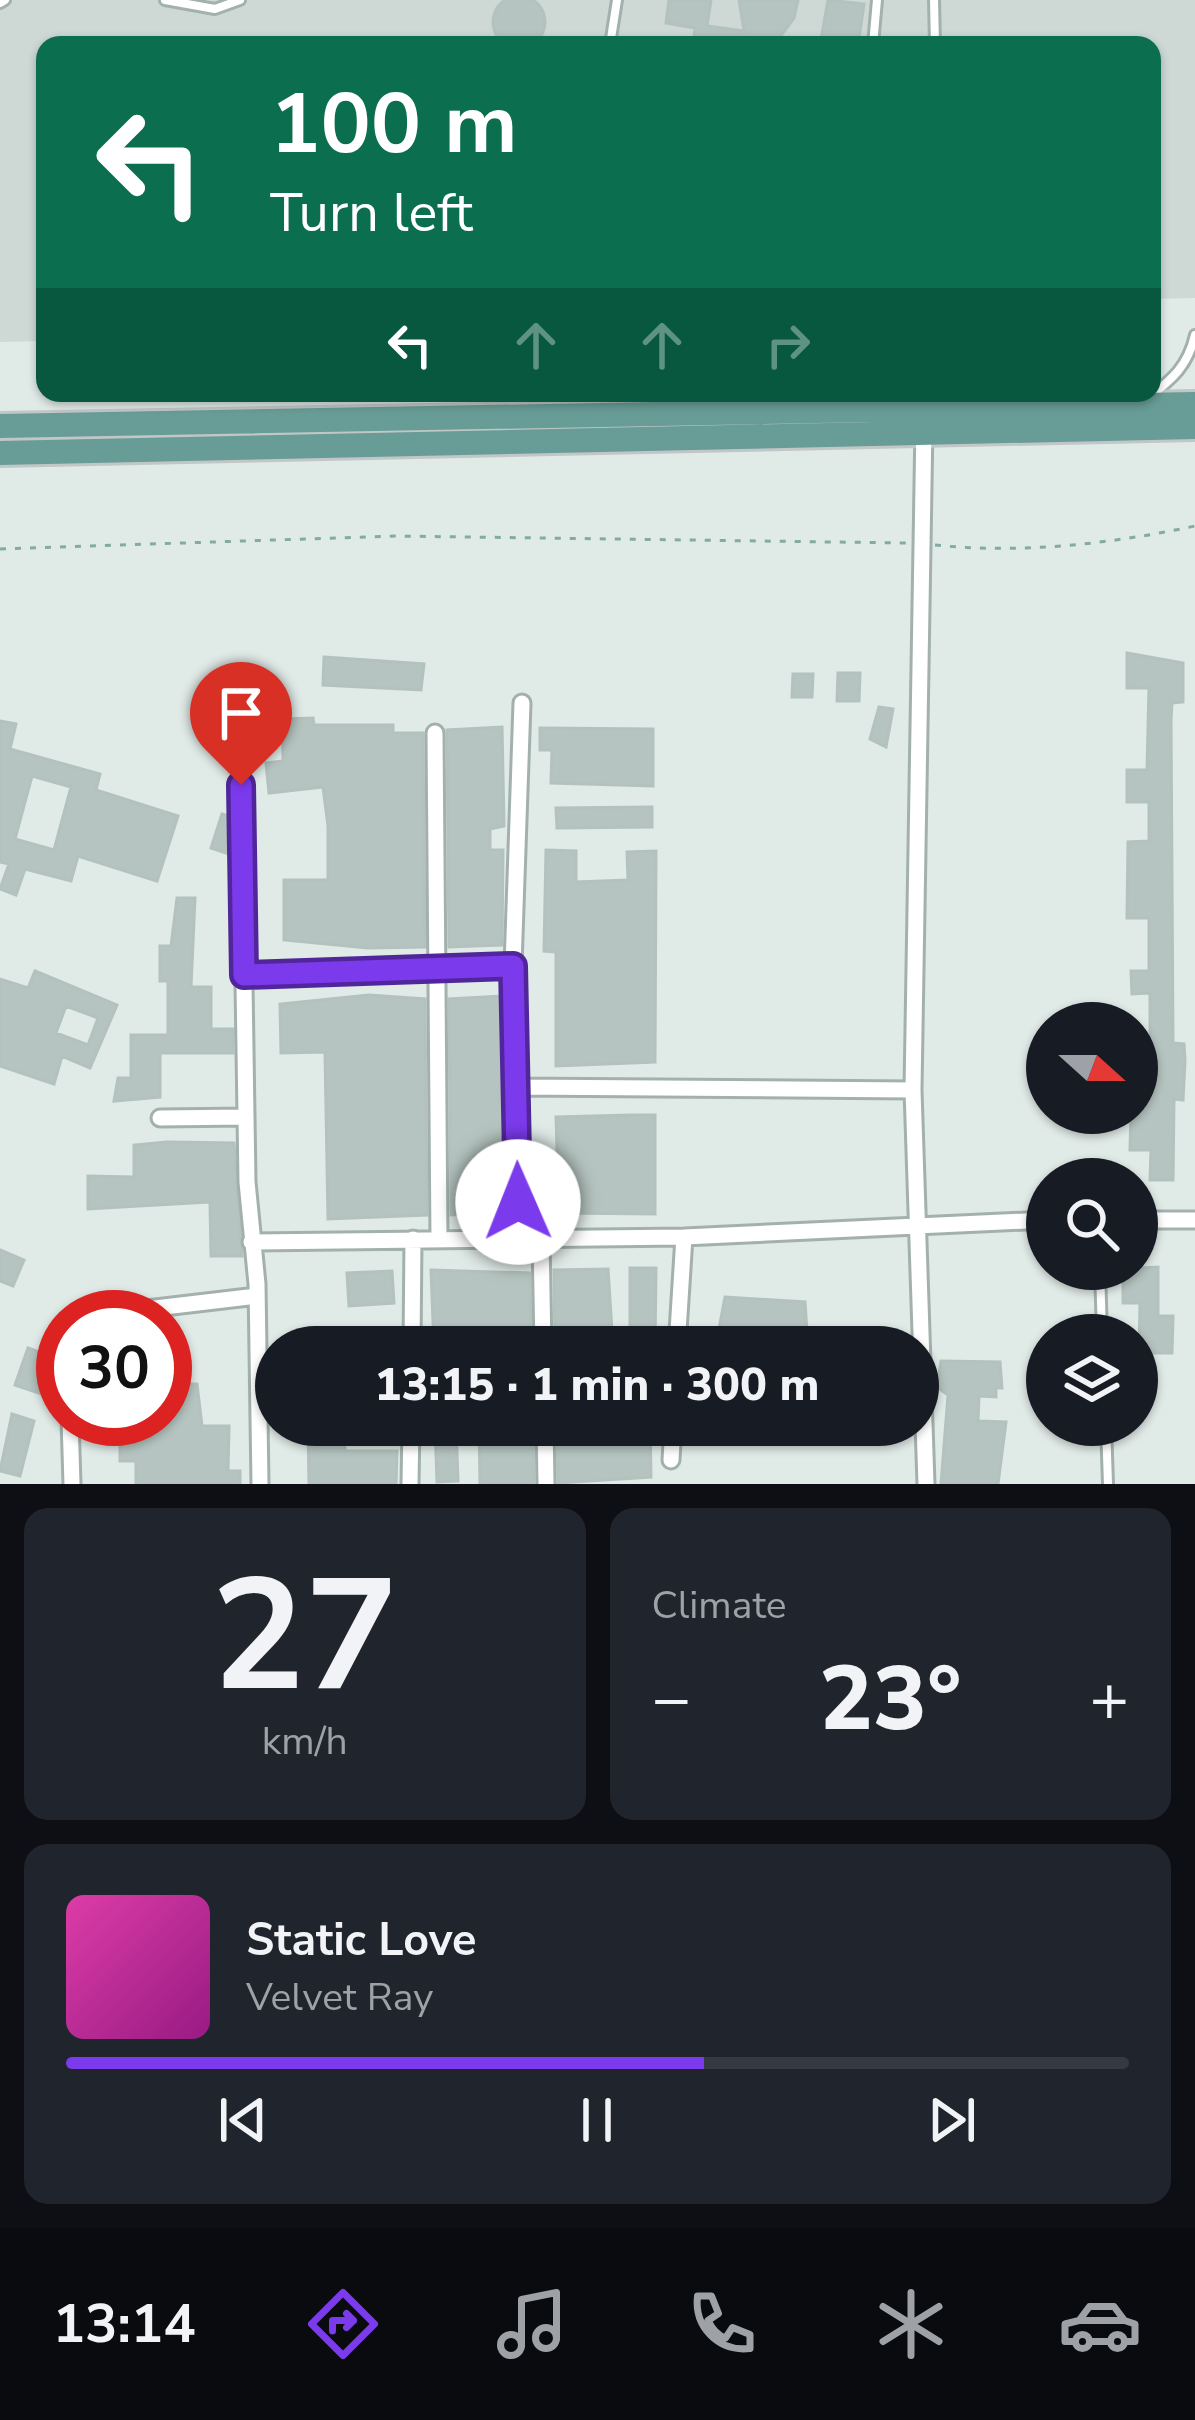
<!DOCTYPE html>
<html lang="en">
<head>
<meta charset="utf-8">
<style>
	:root { --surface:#171b24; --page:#20242c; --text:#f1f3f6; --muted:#9ea1a6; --line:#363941; --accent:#7c3aed }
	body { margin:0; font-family:"Nunito Sans",sans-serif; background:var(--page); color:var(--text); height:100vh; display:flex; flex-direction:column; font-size:45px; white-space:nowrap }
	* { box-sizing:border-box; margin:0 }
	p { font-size:39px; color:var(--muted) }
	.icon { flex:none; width:66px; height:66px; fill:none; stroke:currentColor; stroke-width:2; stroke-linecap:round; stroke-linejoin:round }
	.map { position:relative; height:1484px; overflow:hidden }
	.sheet { display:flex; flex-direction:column; gap:24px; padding:24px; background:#0d0f14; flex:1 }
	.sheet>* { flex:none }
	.top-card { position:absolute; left:36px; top:36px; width:1125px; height:366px; border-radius:24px; box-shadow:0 3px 9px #0004; background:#0b6e4f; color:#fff; overflow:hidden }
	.needle { width:78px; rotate:111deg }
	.buttons { position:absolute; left:1026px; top:1002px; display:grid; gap:24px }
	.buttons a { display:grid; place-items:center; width:132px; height:132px; border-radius:50%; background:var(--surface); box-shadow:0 3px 9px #0004; font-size:60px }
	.speed { position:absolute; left:36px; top:1290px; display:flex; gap:24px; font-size:60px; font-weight:700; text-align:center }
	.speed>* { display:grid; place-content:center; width:156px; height:156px; border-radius:50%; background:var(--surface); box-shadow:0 3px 9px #0004; line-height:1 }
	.speed .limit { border:18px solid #d22; background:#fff; color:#111 }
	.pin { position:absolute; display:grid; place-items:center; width:102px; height:102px; color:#fff; margin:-123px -51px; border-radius:50% 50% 50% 0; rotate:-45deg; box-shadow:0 0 12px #0007 }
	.pin .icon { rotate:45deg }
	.me { position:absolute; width:132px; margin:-66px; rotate:359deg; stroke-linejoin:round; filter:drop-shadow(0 0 9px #0008) }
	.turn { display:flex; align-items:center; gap:42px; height:252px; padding:0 36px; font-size:54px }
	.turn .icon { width:156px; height:156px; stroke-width:2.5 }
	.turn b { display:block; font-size:84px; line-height:102px }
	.lanes { display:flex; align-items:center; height:114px; padding:0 36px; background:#0003; justify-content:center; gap:60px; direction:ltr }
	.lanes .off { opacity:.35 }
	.big { font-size:90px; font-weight:800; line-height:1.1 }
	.sheet .card { flex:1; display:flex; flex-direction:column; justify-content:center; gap:18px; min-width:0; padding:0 42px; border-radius:24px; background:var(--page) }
	.sheet .dial { align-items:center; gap:0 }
	.dial b { font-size:156px; line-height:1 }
	.song { display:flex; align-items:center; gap:36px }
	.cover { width:144px; height:144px; border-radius:18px; background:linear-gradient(135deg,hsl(320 70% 55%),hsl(310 70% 35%)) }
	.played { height:12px; border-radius:6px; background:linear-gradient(90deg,var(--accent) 60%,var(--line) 60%) }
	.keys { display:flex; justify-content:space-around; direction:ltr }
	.heat { display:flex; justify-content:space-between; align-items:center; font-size:66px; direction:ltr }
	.sheet .tiles { flex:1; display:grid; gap:24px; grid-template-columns:1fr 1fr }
	.card:last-child { grid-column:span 2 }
	.trip { position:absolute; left:255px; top:1326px; width:684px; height:120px; border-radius:60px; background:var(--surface); box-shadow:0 3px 9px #0004; font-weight:800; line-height:120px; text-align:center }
	.dock { display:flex; height:192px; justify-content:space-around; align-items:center; background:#090b0e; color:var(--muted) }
	.dock .icon { width:84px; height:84px }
	.dock .active { color:var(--accent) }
	.dock b { font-size:54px; color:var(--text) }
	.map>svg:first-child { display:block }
</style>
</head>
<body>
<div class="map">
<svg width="1195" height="1484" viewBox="0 0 1195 1484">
	<rect width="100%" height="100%" fill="#e0eae7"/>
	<path fill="#ced9d6" d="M0 0H1195V298L1152 299V45H45V341L0 342Z"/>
	<path fill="#b5c4c0" stroke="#b3c2be" stroke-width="3" fill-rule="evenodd" d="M493 22a26 26 0 1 1 52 0a26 26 0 1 1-52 0Z
		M669 0H711L707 26 744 31 739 0H798L794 18 774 45H693L695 28 666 23Z
		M828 0 864 4 858 45H820Z
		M1127 653 1183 663V702L1172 703 1171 720 1173 1043 1184 1044 1185 1061 1183 1100 1174 1099 1173 1180H1150L1151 1150H1130L1131 1113H1137V1038H1150V993L1132 994 1131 971H1149V918H1127L1128 842 1149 841V802H1127V770H1147L1149 688H1127Z
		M324 657 424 664 421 690 323 685Z
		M838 673H860L859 701H837Z
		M793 674H813L812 697H792Z
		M879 707 893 709 886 747 870 739Z
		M313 718 314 725H393V733H423L425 947 368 948 284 940V880H328V826L323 787 269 793 266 763 283 761 282 719Z
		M0 721 16 724 10 749 100 774 96 790 178 816 157 881 78 856 71 881 25 869 16 895 0 889 9 864 0 862ZM32 776 71 787 54 850 15 839Z
		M502 727 504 826 490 829V850H503L502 945 449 947 447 730Z
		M540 728 653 729V786L551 783 552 750H540Z
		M652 807V827L557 828 556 808Z
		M222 814 229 816 226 853 211 848Z
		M546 850 576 851V882L628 880 627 852 656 851 655 1062 556 1066V952L544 951Z
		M177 898H195L191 987H211V1029H233V1053H160V1097L114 1101 118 1078H131V1035H168V981H160V946H171Z
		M35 971 117 1005 90 1068 62 1056 54 1084 0 1066V979L28 988ZM66 1006 98 1018 88 1045 56 1033Z
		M369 995 425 999 427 1215 328 1219 325 1052 281 1053 280 1004Z
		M502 996 505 1212 451 1215 449 999Z
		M633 1115H655V1214L559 1213 556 1117Z
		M167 1142 234 1143 242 1256H211L210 1202 88 1209V1176L134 1177V1145Z
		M0 1250 24 1260 13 1286 0 1281Z
		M1158 1267V1316H1173L1172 1353H1139L1140 1303H1123V1269Z
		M630 1268H656L655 1347H630Z
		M608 1269 613 1347H555L554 1270Z
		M431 1270 530 1273 531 1347H434Z
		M392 1271 394 1303 349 1306 347 1273Z
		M725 1297 805 1302 808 1347 723 1345V1334H718Z
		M28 1348 58 1359 45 1395 15 1385Z
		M941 1361 1000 1362 1002 1388H996V1397L979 1396 978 1421 1006 1422 998 1484H941L948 1395 937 1387Z
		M165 1384H197L202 1426H229L228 1471H240V1484H136V1461H120V1426H165Z
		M12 1414 34 1421 20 1476 0 1471Z
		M308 1425H344L345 1451H397L396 1484H309Z
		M435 1425H456L458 1481 437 1482Z
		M479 1425H533L534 1484H480Z
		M557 1425H650L651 1477 558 1483Z"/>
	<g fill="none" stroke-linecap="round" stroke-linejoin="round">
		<defs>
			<path id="service" d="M165 0 215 9 240 0
				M934 0 935 45
				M0 3 5 0
				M610 45 617 0
				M873 45 877 0
				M1147 398C1172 380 1188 366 1195 335
				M1100 1269 1102 1335
				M1106 1425 1108 1484"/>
			<path id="minor" d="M924 425 913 1090 926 1484
				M435 733 439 1239
				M241 785 247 1182 257 1284 260 1484
				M244 975 513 966
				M516 1087 913 1090
				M160 1118 246 1117
				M1137 1220H1195
				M518 1240 513 966 522 703
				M541 1240 543 1347
				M251 1242 684 1237 1047 1220
				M79 1317 257 1296
				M412 1347 413 1239
				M677 1347 684 1237
				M70 1419 72 1484
				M545 1425 546 1484
				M671 1460 673 1425
				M410 1484 411 1425"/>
			<path id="primary" d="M0 426 1195 404
				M0 453 1195 427"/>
		</defs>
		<use href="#service" stroke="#a3b1ae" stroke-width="14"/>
		<use href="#minor" stroke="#a3b1ae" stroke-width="21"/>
		<use href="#primary" stroke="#c1c7c7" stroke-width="30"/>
		<path stroke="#83aba4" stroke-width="3" stroke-dasharray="6 9" stroke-linecap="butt" d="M935 545C1021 554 1110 544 1195 526
			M0 549 395 536 907 543"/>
		<use href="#service" stroke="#fff" stroke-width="8"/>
		<use href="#minor" stroke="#fff" stroke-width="15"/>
		<use href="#primary" stroke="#689c96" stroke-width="24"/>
	</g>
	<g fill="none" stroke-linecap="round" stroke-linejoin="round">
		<defs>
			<path id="route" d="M241 785 244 975 513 966 518 1202"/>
		</defs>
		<use href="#route" stroke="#51269a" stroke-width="30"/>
		<use href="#route" stroke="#7c3aed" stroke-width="21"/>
	</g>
</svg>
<div class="buttons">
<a><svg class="needle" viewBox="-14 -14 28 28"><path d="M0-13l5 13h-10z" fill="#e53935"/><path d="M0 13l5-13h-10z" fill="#9ea1a6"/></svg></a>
<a><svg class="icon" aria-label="search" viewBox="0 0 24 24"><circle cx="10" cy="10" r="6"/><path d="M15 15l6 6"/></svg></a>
<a><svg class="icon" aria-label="layers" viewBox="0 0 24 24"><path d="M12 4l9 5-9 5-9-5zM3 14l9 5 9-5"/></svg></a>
</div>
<div class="speed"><div class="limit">30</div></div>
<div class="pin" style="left:241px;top:785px;background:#d93025"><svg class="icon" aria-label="arrive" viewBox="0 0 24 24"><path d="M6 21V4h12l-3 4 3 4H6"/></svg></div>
<svg class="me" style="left:518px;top:1202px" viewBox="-20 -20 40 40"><circle r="19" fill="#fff"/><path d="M0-13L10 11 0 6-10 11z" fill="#7c3aed"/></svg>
<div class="trip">13:15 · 1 min · 300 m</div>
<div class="top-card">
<div class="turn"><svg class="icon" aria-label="left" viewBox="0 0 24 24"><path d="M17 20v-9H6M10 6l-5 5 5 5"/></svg><div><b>100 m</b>Turn left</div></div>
<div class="lanes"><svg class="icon" aria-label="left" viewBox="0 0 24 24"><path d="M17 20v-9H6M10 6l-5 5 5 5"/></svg><svg class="icon off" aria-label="ahead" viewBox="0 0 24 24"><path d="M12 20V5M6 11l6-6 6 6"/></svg><svg class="icon off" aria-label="ahead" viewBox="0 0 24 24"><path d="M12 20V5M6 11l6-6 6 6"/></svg><svg class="icon off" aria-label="right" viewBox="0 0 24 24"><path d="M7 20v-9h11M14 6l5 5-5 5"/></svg></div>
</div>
</div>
<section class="sheet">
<div class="tiles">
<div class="card dial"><b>27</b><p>km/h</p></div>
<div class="card"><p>Climate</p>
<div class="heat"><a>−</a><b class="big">23°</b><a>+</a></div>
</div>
<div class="card">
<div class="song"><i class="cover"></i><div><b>Static Love</b><p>Velvet Ray</p></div></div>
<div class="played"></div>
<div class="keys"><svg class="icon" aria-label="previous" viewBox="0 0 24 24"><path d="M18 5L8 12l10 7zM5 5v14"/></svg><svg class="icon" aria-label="pause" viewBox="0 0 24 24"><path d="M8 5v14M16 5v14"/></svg><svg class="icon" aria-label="next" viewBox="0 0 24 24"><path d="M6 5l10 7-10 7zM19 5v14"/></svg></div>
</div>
</div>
</section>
<nav class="dock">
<b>13:14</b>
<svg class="icon active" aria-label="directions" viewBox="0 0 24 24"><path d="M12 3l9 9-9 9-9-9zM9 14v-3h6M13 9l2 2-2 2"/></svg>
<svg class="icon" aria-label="music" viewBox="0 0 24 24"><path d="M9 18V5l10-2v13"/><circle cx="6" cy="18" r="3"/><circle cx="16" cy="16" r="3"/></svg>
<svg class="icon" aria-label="phone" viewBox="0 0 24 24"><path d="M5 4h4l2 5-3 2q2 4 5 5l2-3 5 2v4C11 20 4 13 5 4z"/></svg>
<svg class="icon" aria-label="climate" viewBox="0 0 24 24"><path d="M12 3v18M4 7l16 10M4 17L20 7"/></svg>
<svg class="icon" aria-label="car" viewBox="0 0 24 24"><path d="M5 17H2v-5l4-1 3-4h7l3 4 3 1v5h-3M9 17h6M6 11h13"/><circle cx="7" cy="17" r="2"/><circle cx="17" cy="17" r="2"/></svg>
</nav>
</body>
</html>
